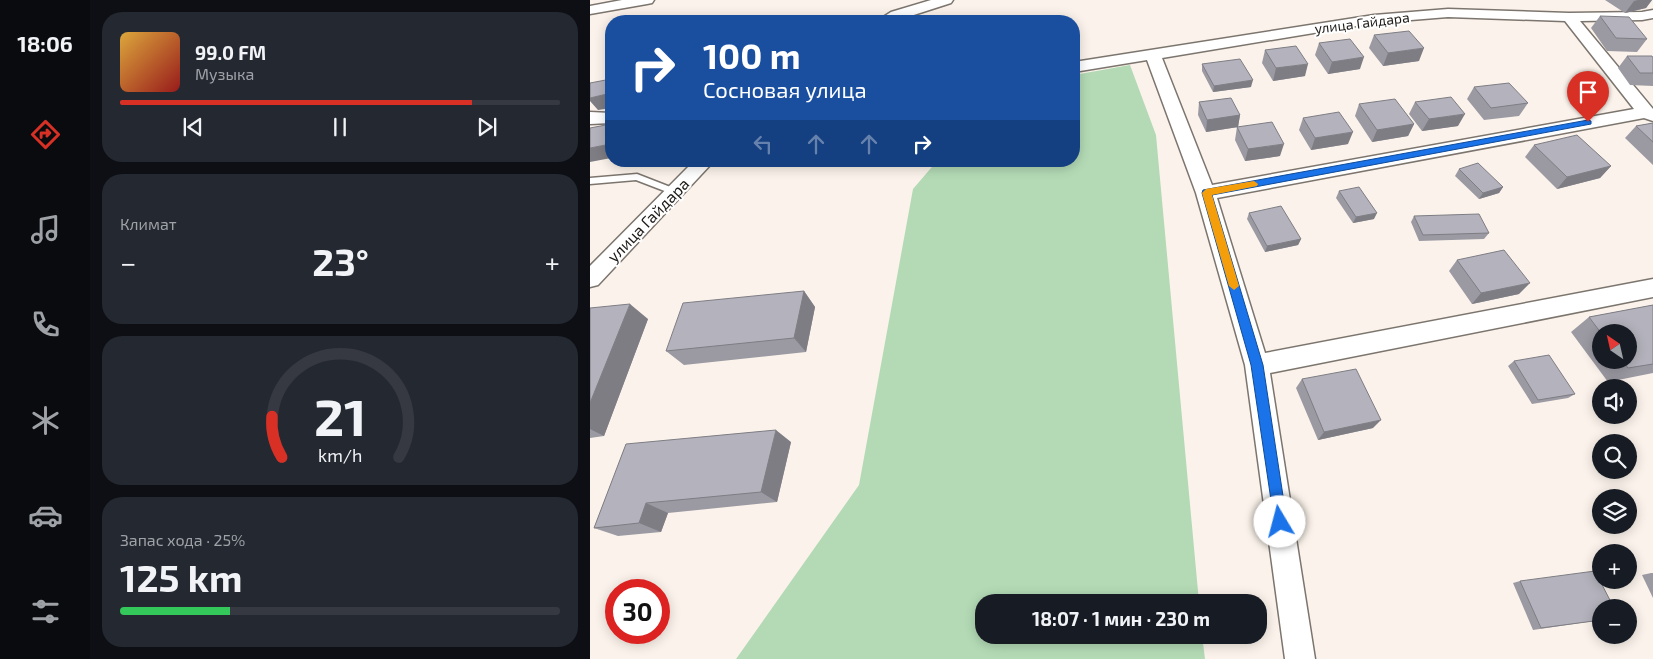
<!DOCTYPE html>
<html lang="ru">
<head>
<meta charset="utf-8">
<style>
	:root { --surface:#171b24; --page:#242831; --text:#f1f3f6; --muted:#9ea1a6; --line:#363941; --accent:#d93025 }
	body { margin:0; font-family:"Exo 2",sans-serif; background:var(--page); color:var(--text); height:100vh; display:flex; flex-direction:column; font-size:19px; white-space:nowrap }
	* { box-sizing:border-box; margin:0 }
	p { font-size:16px; color:var(--muted) }
	.icon { flex:none; width:28px; height:28px; fill:none; stroke:currentColor; stroke-width:2; stroke-linecap:round; stroke-linejoin:round }
	.map { position:relative; flex:1; overflow:hidden }
	.sheet { display:flex; flex-direction:column; gap:12px; padding:12px; background:#0d0f14; width:500px }
	.sheet>* { flex:none }
	.guide { position:absolute; left:15px; top:15px; width:475px; height:152px; border-radius:20px; box-shadow:0 2px 12px #0003; background:#1a4fa0; color:#fff; overflow:hidden }
	.needle { width:32px; rotate:326deg }
	.controls { position:absolute; left:1002px; top:324px; display:grid; gap:10px }
	.controls a { display:grid; place-items:center; width:45px; height:45px; border-radius:50%; background:var(--surface); box-shadow:0 2px 12px #0003; font-size:25px }
	.speed { position:absolute; left:15px; top:579px; display:flex; gap:10px; font-size:25px; font-weight:700; text-align:center }
	.speed>* { display:grid; place-content:center; width:65px; height:65px; border-radius:50%; background:var(--surface); box-shadow:0 2px 12px #0003; line-height:1 }
	.speed .limit { border:8px solid #d22; background:#fff; color:#111 }
	.pin { position:absolute; display:grid; place-items:center; width:42px; height:42px; color:#fff; margin:-51px -21px; border-radius:50% 50% 50% 0; rotate:-45deg; box-shadow:0 0 5px #0007 }
	.pin .icon { rotate:45deg }
	.me { position:absolute; width:55px; margin:-28px; rotate:352deg; stroke-linejoin:round; filter:drop-shadow(0 0 4px #0008) }
	.turn { display:flex; align-items:center; gap:18px; height:105px; padding:0 15px; font-size:22px }
	.turn .icon { width:65px; height:65px; stroke-width:2.5 }
	.turn b { display:block; font-size:35px; line-height:42px }
	.lanes { display:flex; align-items:center; height:48px; padding:0 15px; background:#0003; justify-content:center; gap:25px; direction:ltr }
	.lanes .off { opacity:.35 }
	.big { font-size:38px; font-weight:700; line-height:1.1 }
	.sheet .tile { flex:1; display:flex; flex-direction:column; justify-content:center; gap:8px; min-width:0; padding:0 18px; border-radius:20px; background:var(--page) }
	.sheet .dial { align-items:center; gap:0 }
	.dial svg { height:130px; overflow:visible; fill:none; stroke:var(--line); stroke-width:7; stroke-linecap:round; text-anchor:middle }
	.dial text { fill:var(--text); stroke:none }
	.song { display:flex; align-items:center; gap:15px }
	.cover { width:60px; height:60px; border-radius:8px; background:linear-gradient(135deg,hsl(40 70% 55%),hsl(0 70% 35%)) }
	.played { height:5px; border-radius:2px; background:linear-gradient(90deg,var(--accent) 80%,var(--line) 80%) }
	.keys { display:flex; justify-content:space-around; direction:ltr }
	.heat { display:flex; justify-content:space-between; align-items:center; font-size:28px; direction:ltr }
	.charge { height:8px; border-radius:4px; background:linear-gradient(90deg,#34c759 25%,var(--line) 0) }
	.trip { position:absolute; left:385px; top:594px; width:292px; height:50px; border-radius:20px; background:var(--surface); box-shadow:0 2px 12px #0003; font-weight:700; line-height:50px; text-align:center }
	main { display:flex; flex:1; min-height:0 }
	.tab-bar { display:flex; flex-direction:column; width:90px; justify-content:space-around; align-items:center; background:#090b0e; color:var(--muted) }
	.tab-bar .icon { width:35px; height:35px }
	.tab-bar .active { color:var(--accent) }
	.tab-bar b { font-size:22px; color:var(--text) }
	.map>svg:first-child { display:block }
</style>
</head>
<body>
<main>
<nav class="tab-bar">
<b>18:06</b>
<svg class="icon active" aria-label="directions" viewBox="0 0 24 24"><path d="M12 3l9 9-9 9-9-9zM9 14v-3h6M13 9l2 2-2 2"/></svg>
<svg class="icon" aria-label="music" viewBox="0 0 24 24"><path d="M9 18V5l10-2v13"/><circle cx="6" cy="18" r="3"/><circle cx="16" cy="16" r="3"/></svg>
<svg class="icon" aria-label="phone" viewBox="0 0 24 24"><path d="M5 4h4l2 5-3 2q2 4 5 5l2-3 5 2v4C11 20 4 13 5 4z"/></svg>
<svg class="icon" aria-label="climate" viewBox="0 0 24 24"><path d="M12 3v18M4 7l16 10M4 17L20 7"/></svg>
<svg class="icon" aria-label="car" viewBox="0 0 24 24"><path d="M5 17H2v-5l4-1 3-4h7l3 4 3 1v5h-3M9 17h6M6 11h13"/><circle cx="7" cy="17" r="2"/><circle cx="17" cy="17" r="2"/></svg>
<svg class="icon" aria-label="filters" viewBox="0 0 24 24"><path d="M4 7h16M4 17h16"/><circle cx="9" cy="7" r="2"/><circle cx="15" cy="17" r="2"/></svg>
</nav>
<section class="sheet">
<div class="tile">
<div class="song"><i class="cover"></i><div><b>99.0 FM</b><p>Музыка</p></div></div>
<div class="played"></div>
<div class="keys"><svg class="icon" aria-label="previous" viewBox="0 0 24 24"><path d="M18 5L8 12l10 7zM5 5v14"/></svg><svg class="icon" aria-label="pause" viewBox="0 0 24 24"><path d="M8 5v14M16 5v14"/></svg><svg class="icon" aria-label="next" viewBox="0 0 24 24"><path d="M6 5l10 7-10 7zM19 5v14"/></svg></div>
</div>
<div class="tile"><p>Климат</p>
<div class="heat"><a>−</a><b class="big">23°</b><a>+</a></div>
</div>
<div class="tile dial"><svg viewBox="0 0 100 80">
<path d="M14 69A42 42 0 1 1 86 69"/>
<path d="M14 69A42 42 0 0 1 8 44" stroke="#d93025"/>
<text x="50" y="56" font-size="32" font-weight="700">21</text>
<text x="50" y="72" font-size="11">km/h</text>
</svg></div>
<div class="tile"><p>Запас хода · 25%</p><b class="big">125 km</b><div class="charge"></div></div>
</section>
<div class="map">
<svg width="1063" height="659" viewBox="0 0 1063 659">
	<rect width="100%" height="100%" fill="#fbf3eb"/>
	<path fill="#b3dab5" d="M540 65 566 135 609 602H394V635H612L615 659H146L269 485 323 189 347 161H484V75Z"/>
	<g fill="none" stroke-linecap="round" stroke-linejoin="round">
		<defs>
			<path id="lane" d="M47 174 88 190 90 192 85 195 46 180 0 184V178Z"/>
			<path id="street" d="M32 0H64L62 3 57 4 0 14V6Z
				M341 0H363L361 3 305 21H287L301 12Z
				M858 9 979 13 1052 12 1063 10V18L1052 20 990 21 1063 109V121L1054 118 627 198 675 353 1063 279V297L680 373 725 659H695L655 365 606 193 557 60 484 72V62L784 15ZM858 17 975 21 1044 109 622 185 572 58 784 23Z
				M0 112 21 113V123L0 124Z
				M104 161H124L8 285 0 287V266Z"/>
		</defs>
		<use href="#lane" stroke="#7c756e" stroke-width="3"/>
		<use href="#street" stroke="#7c756e" stroke-width="3"/>
		<use href="#lane" fill="#fff" fill-rule="evenodd"/>
		<use href="#street" fill="#fff" fill-rule="evenodd"/>
	</g>
	<path fill="#9b9aa3" fill-rule="evenodd" d="M1015 0H1062L1056 8 1035 13Z
		M1010 16 1057 39 1047 52 1017 51 1001 28Z
		M784 35 829 61 793 66 779 48Z
		M729 43 770 69 738 74 725 55Z
		M675 50 715 76 683 81 672 63Z
		M1037 56 1063 58V86L1040 85 1028 68Z
		M612 64 661 87 623 92 612 71Z
		M884 87 938 103 929 116 894 120 877 99Z
		M609 102 650 115 648 127 616 132 608 115Z
		M825 102 868 126 832 131 819 114Z
		M769 104 824 124 818 136 782 142 765 116Z
		M713 118 758 144 721 150 709 130Z
		M1063 123V165L1035 138 1046 126Z
		M647 127 690 156 655 161 645 140Z
		M944 145 1021 166 1010 178 967 189 935 157Z
		M869 169 913 187 909 193 889 199 865 176Z
		M749 191 784 219 763 223 746 198Z
		M659 213 711 239 708 245 675 252 657 219Z
		M824 216 899 233 894 239 829 241 821 222Z
		M867 260 929 294 882 304 859 271Z
		M214 291 225 307 216 352 94 365 76 351Z
		M1063 305V373L1018 382 981 332 999 317ZM1011 332 1039 360H1011Z
		M0 308 58 319 14 436 0 438Z
		M924 361 985 394 978 398 942 404 918 366Z
		M712 379 783 428 728 440 706 388Z
		M201 442 187 502 78 513 71 532 28 536 4 528 36 444Z
		M1061 573H1063V598L1052 575Z
		M930 581 1011 608V620L943 630 923 583Z"/>
	<path fill="#7e7d84" d="M1048 0H1062L1056 8 1035 13 1044 1Z
		M834 48 829 61 793 66 798 53Z
		M774 57 770 69 738 74 742 62Z
		M718 64 715 76 683 81 686 68Z
		M663 80 661 87 623 92 624 86Z
		M21 93V108L8 110 0 101V98Z
		M875 114 868 126 832 131 839 119Z
		M650 115 648 127 616 132 617 120Z
		M824 124 818 136 782 142 787 130Z
		M763 132 758 144 721 150 725 138Z
		M21 144V158L0 162V148Z
		M694 144 690 156 655 161 658 149Z
		M1021 166 1010 178 967 189 977 177Z
		M913 187 909 193 889 199 893 193Z
		M787 213 784 219 763 223 766 217Z
		M711 239 708 245 675 252 677 246Z
		M940 283 929 294 882 304 891 293Z
		M214 291 225 307 216 352 204 338Z
		M40 304 58 319 14 436 0 429V403Z
		M791 420 783 428 728 440 734 432Z
		M186 430 201 442 187 502 171 492Z
		M56 503 78 513 71 532 49 523Z"/>
	<path fill="#b4b3bd" stroke="#7e7d84" d="M1010 16 1039 17 1057 39 1026 38Z
		M819 31 834 48 798 53 784 35Z
		M760 39 774 57 742 62 729 43Z
		M706 46 718 64 686 68 675 50Z
		M1037 56H1062L1063 58V73H1050Z
		M650 59 663 80 624 86 612 64Z
		M21 79V93L0 98V83Z
		M919 83 938 103 901 108 884 87Z
		M861 97 875 114 839 119 825 102Z
		M641 98 650 115 617 120 609 102Z
		M805 99 824 124 787 130 769 104Z
		M749 112 763 132 725 138 713 118Z
		M682 122 694 144 658 149 647 127Z
		M1063 123V142L1046 126Z
		M21 124V144L0 148V128Z
		M987 135 1021 166 977 177 944 145Z
		M888 163 913 187 893 193 869 169Z
		M769 187 787 213 766 217 749 191Z
		M691 206 711 239 677 246 659 213Z
		M889 214 899 233 833 235 824 216Z
		M914 250 940 283 891 293 867 260Z
		M214 291 204 338 76 351 93 303Z
		M40 304 0 403V308Z
		M1063 305V364L1038 368 1032 360H1039V332H1011V333L999 317Z
		M959 355 985 394 948 400 924 361Z
		M766 369 791 420 734 432 712 379Z
		M186 430 171 492 56 503 49 523 4 528 36 444Z
		M1005 571 1024 608H1011V620L951 628 930 581Z"/>
	<path fill="#1a73e8" stroke="#114b97" d="M998 120 1001 121V124L622 195 673 365 697 522 695 527 690 529 685 527 661 365 612 193 613 190Z"/>
	<path fill="#f59e0b" d="M664 181 668 184 667 186 622 195 649 286 644 290 639 286 612 193 616 189Z"/>
	<g text-anchor="middle" stroke-width="4" stroke-linejoin="round" paint-order="stroke">
		<g font-size="14" fill="#1c1916" stroke="#fff">
			<text transform="translate(772 23) rotate(-7)" y="5">улица Гайдара</text>
		</g>
		<g font-size="16" fill="#1c1916" stroke="#fff">
			<text transform="translate(58 220) rotate(-46)" y="6">улица Гайдара</text>
		</g>
	</g>
</svg>
<div class="controls">
<a><svg class="needle" viewBox="-14 -14 28 28"><path d="M0-13l5 13h-10z" fill="#e53935"/><path d="M0 13l5-13h-10z" fill="#9ea1a6"/></svg></a>
<a><svg class="icon" aria-label="sound" viewBox="0 0 24 24"><path d="M4 9h4l5-4v14l-5-4H4zM17 9q2 3 0 6"/></svg></a>
<a><svg class="icon" aria-label="search" viewBox="0 0 24 24"><circle cx="10" cy="10" r="6"/><path d="M15 15l6 6"/></svg></a>
<a><svg class="icon" aria-label="layers" viewBox="0 0 24 24"><path d="M12 4l9 5-9 5-9-5zM3 14l9 5 9-5"/></svg></a>
<a>+</a>
<a>−</a>
</div>
<div class="speed"><div class="limit">30</div></div>
<div class="pin" style="left:998px;top:122px;background:#d93025"><svg class="icon" aria-label="arrive" viewBox="0 0 24 24"><path d="M6 21V4h12l-3 4 3 4H6"/></svg></div>
<svg class="me" style="left:690px;top:522px" viewBox="-20 -20 40 40"><circle r="19" fill="#fff"/><path d="M0-13L10 11 0 6-10 11z" fill="#1a73e8"/></svg>
<div class="trip">18:07 · 1 мин · 230 m</div>
<div class="guide">
<div class="turn"><svg class="icon" aria-label="right" viewBox="0 0 24 24"><path d="M7 20v-9h11M14 6l5 5-5 5"/></svg><div><b>100 m</b>Сосновая улица</div></div>
<div class="lanes"><svg class="icon off" aria-label="left" viewBox="0 0 24 24"><path d="M17 20v-9H6M10 6l-5 5 5 5"/></svg><svg class="icon off" aria-label="ahead" viewBox="0 0 24 24"><path d="M12 20V5M6 11l6-6 6 6"/></svg><svg class="icon off" aria-label="ahead" viewBox="0 0 24 24"><path d="M12 20V5M6 11l6-6 6 6"/></svg><svg class="icon" aria-label="right" viewBox="0 0 24 24"><path d="M7 20v-9h11M14 6l5 5-5 5"/></svg></div>
</div>
</div>
</main>
</body>
</html>
